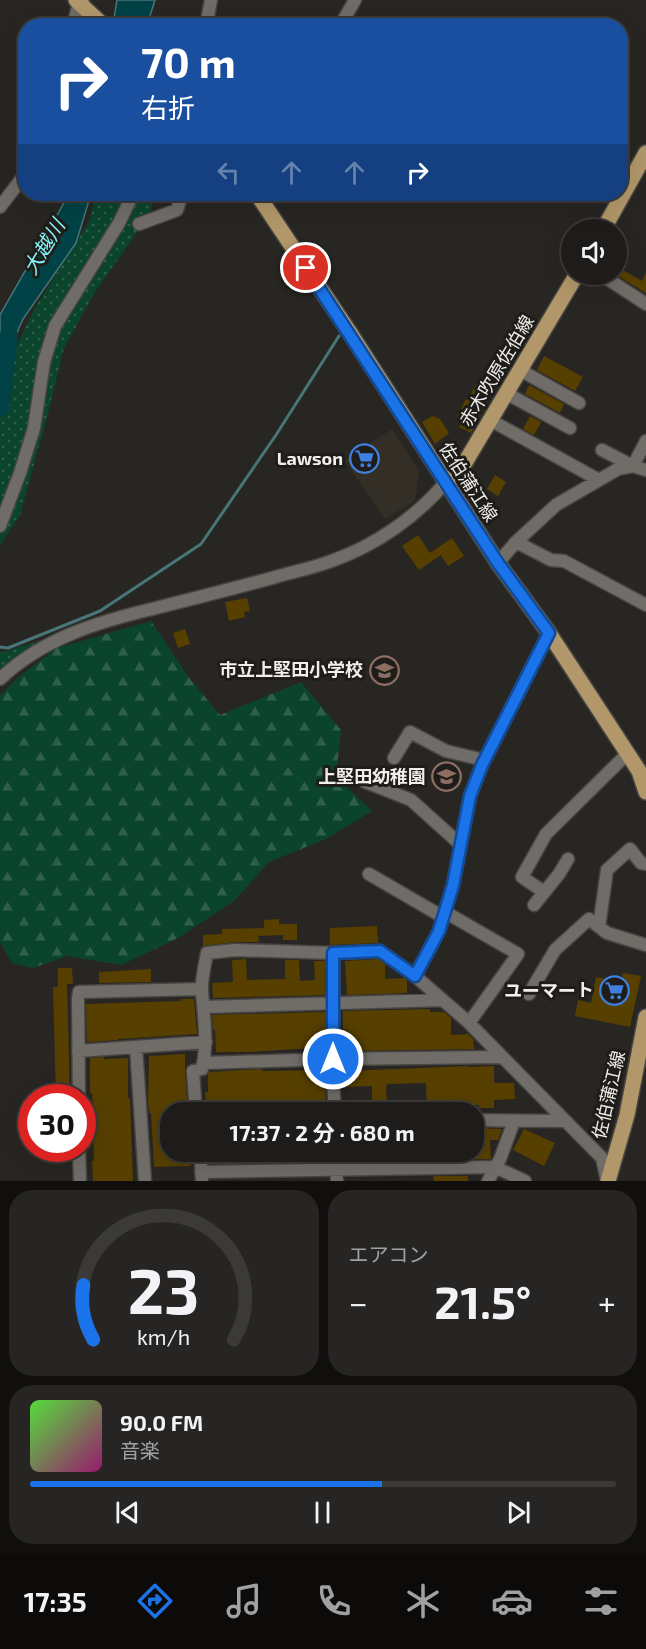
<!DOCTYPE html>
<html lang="ja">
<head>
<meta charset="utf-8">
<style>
	:root { --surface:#1e1c1a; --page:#262523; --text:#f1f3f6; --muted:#a1a1a2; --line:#3c3a39; --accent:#1a73e8 }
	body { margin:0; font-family:"Exo 2","Noto Sans JP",sans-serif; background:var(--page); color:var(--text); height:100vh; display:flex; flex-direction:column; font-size:22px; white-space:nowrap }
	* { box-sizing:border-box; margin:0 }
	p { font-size:20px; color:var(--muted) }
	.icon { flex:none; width:33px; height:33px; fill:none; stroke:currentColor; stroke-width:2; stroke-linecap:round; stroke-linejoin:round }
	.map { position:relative; height:1181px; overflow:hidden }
	.sheet { display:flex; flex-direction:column; gap:9px; padding:9px; background:#100f0e; flex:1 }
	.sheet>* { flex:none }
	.guide { position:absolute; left:18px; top:18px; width:610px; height:183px; border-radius:24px; box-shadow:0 6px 24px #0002,0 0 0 2px var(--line); background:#1a4fa0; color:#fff; overflow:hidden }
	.buttons { position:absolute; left:561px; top:219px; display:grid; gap:12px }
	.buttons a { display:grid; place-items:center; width:66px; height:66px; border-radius:50%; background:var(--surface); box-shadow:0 6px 24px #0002,0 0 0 2px var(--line); font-size:30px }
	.speed { position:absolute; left:18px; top:1084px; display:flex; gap:12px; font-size:30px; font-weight:700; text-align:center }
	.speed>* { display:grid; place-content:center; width:78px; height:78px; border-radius:50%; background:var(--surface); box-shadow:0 6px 24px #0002,0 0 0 2px var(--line); line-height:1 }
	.speed .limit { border:9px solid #d22; background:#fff; color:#111 }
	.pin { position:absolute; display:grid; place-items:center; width:51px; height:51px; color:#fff; margin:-26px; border:3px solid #fff; border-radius:50%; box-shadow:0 2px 6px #0007 }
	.me { position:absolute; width:66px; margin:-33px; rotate:0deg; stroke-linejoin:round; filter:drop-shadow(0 0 4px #0008) }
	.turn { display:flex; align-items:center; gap:21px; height:126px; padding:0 24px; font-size:27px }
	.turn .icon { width:78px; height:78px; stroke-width:2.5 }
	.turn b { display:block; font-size:42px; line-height:51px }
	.lanes { display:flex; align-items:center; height:57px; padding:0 24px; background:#0003; justify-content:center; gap:30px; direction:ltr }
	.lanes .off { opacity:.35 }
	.big { font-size:45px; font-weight:700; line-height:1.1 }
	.sheet .card { flex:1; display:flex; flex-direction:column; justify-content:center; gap:9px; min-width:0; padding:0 21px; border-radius:24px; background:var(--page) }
	.sheet .dial { align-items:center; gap:0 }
	.dial svg { height:156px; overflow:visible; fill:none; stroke:var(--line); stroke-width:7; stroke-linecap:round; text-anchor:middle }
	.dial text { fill:var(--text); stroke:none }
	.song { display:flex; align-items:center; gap:18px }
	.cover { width:72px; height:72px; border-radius:9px; background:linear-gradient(135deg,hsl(110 70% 55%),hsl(320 70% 35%)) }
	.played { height:6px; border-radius:3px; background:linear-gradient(90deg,var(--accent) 60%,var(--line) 60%) }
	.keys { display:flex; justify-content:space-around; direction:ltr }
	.heat { display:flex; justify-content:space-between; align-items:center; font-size:33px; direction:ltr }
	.sheet .tiles { flex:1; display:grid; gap:9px; grid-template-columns:1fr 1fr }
	.card:last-child { grid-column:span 2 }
	.trip { position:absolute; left:160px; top:1102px; width:324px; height:60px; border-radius:24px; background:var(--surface); box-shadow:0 6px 24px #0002,0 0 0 2px var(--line); font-weight:700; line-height:60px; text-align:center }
	.menu { display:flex; height:96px; justify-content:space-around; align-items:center; background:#0c0b0a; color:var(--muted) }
	.menu .icon { width:42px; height:42px }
	.menu .current { color:var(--accent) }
	.menu b { font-size:27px; color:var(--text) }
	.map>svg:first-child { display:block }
</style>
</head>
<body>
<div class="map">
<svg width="646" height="1181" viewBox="0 0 646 1181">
	<defs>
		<pattern id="grass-dots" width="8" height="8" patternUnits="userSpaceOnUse" patternTransform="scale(1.5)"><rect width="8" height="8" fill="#0b442c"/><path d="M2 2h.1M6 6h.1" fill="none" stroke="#2f5f4b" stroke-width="1.8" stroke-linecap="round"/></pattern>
		<pattern id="forest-firs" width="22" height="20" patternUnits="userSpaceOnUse" patternTransform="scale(1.5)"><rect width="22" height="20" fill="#0b442c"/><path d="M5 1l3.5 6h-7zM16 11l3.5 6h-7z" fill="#2f5f4b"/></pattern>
	</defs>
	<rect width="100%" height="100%" fill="#282622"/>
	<path fill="#342f26" d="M392 429 419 471 415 501 385 519 345 461Z"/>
	<path fill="url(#grass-dots)" d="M96 194H155L150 214 95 292 64 348 45 425 20 515 0 545V379L35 308 89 221Z
		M48 638 0 668V651L3 652Z"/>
	<path fill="url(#forest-firs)" d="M151 621 190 679 220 715 301 682 341 730 336 777 372 811 326 839 269 862 234 901 178 938 121 965 67 956 33 968 12 963 0 943V696L15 680 57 648Z"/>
	<path fill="#004246" stroke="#487678" stroke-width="1.5" d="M117 0H155L147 25H113Z
		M67 194H91L76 243 23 319 0 371V315L65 201Z"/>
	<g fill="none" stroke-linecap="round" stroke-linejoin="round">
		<path stroke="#487678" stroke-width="3" d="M0 647 8 648 100 611 201 544 276 435 339 336"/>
		<path stroke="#004246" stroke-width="18" d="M0 408 9 335"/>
	</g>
	<path fill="#573f00" d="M616 266 642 281 646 273V293L616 275Z
		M544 356 583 377 575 391 537 370Z
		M476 384 492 392 471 433 459 427 463 419 457 416 466 399 468 400Z
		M529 385 564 404 560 413 525 394Z
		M432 416 440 419 449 433 435 444 422 422Z
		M530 416 541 422 534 435 523 429Z
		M372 444 380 458 357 473 348 459Z
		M495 475 506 482 498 496 487 489Z
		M418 535 430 553 452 538 464 556 448 566 441 555 419 570 402 546Z
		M247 598 250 611 244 612 245 617 229 621 225 602Z
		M185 629 190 644 178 648 173 633Z
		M279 919V924H297V940H283V935L258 936 259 942H234L203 946V935L222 934V929L264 928V920Z
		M377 926 378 943 330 945V928Z
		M246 959 247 980 285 979V960H299L300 981 315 980 314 961H325V995L213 998 212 983 233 982 232 960Z
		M378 959 385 964V979L404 978 407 980V993L347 995 345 961Z
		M58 968H72L73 984H67L70 1097H56L53 987H58Z
		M151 969V982L99 983V972Z
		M623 973 641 976 630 1027 575 1016 578 1000 591 1003 596 977 621 982Z
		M181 999H194L197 1034 118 1039V1040L87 1042 86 1004 181 1001Z
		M430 1009V1012H444L451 1018V1035L468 1034 473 1039 474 1049 343 1051V1011Z
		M325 1012V1051H312L311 1048 251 1052H216L215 1030H213L212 1015Z
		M185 1054V1072L188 1111 166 1112 167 1152H190L191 1166 154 1167 151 1113H149L148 1102 149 1056Z
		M104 1057V1059L128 1058V1098H130L133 1181H93L92 1161H94L93 1113 92 1093H90V1058Z
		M468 1066V1067L494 1066V1083H514L515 1099 494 1100V1108H479V1105L427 1107 426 1083 387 1084 386 1086 387 1106 372 1107V1086L347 1087 346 1071Z
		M262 1069V1071L325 1070 326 1106 226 1110V1108L206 1109 205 1092H208V1075L209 1072Z
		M474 1128 502 1129 498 1140H490L491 1159 346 1161V1152H474Z
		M524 1129 555 1143 544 1166 513 1150Z
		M57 1149H71V1162H58Z
		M208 1152H327V1162H315V1160L209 1164Z
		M433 1176H468V1181H434Z"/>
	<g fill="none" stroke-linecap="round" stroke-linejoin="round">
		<defs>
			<path id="minor" d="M73 26 79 3 83 0
				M206 26 211 0
				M340 26 355 0
				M0 207 26 173
				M139 224 177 210 182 194
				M600 274 646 304
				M520 370 579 403
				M506 393 570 428
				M490 420 599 480
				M602 450 633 466 646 470
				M0 526 20 473 34 428 44 362 55 326 119 223 133 194
				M516 542 551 560 564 561 646 605
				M498 563 516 542 556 505 618 469 633 466 646 441
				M0 679C42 639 97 622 152 609 192 599 232 589 272 578 292 572 314 568 334 560 376 545 416 517 445 483
				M394 758 410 732 446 751 484 760
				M363 781 411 800 461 845
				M369 874 443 917
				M544 892 522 877 546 834 627 754
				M534 905 559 874 568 859
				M445 912 518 954 469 1023
				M599 927 607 870 630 849 641 863 646 864
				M333 953V1079L335 1113
				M415 976 439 931 453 885 470 796 482 765 549 633
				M529 994 555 950 589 919 607 933 646 945
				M204 1007 443 1000
				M136 1047 145 1181
				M78 1051 206 1042
				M203 1063 333 1059 502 1057
				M79 1098 78 999 79 992 202 989
				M196 1113 193 1071 202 1069C208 1042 204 1018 202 992 201 979 205 965 207 953L235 950 333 953 380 951 415 976 467 1021 602 1158 607 1181
				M474 1120 563 1121
				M79 1149 80 1181
				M200 1152 202 1181
				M335 1152 337 1181
				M201 1172 495 1167 525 1181
				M488 1181 500 1159 514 1121"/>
			<path id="major" d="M76 0 104 26
				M257 194 350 333 498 563 549 633 639 771 646 792
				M603 230 646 153
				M445 483 460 471 577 274
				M608 1181 627 1115 646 1017"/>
		</defs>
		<use href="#minor" stroke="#474542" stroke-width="15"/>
		<use href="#major" stroke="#474542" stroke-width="18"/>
		<use href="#minor" stroke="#706d69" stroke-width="12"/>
		<use href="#major" stroke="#b1976a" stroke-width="15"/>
	</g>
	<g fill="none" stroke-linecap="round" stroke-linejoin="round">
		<defs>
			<path id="route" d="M306 268 498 563 549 633 482 765 470 796 453 885 439 931 415 976 380 951 333 953V1059"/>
		</defs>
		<use href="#route" stroke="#114b97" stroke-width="15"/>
		<use href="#route" stroke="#1a73e8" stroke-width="10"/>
	</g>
	<defs>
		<symbol id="supermarket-ring" viewBox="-11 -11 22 22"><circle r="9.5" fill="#1f1d19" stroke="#3f7fe0" stroke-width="1.5"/><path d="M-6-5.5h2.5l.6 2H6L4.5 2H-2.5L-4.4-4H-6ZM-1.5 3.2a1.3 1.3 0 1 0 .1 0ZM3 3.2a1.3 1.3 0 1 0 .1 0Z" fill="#3f7fe0"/></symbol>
		<symbol id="school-ring" viewBox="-11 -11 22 22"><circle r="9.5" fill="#1f1d19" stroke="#8d6e63" stroke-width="1.5"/><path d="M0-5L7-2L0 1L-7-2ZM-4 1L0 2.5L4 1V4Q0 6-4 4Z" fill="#8d6e63"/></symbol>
	</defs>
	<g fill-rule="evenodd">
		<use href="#supermarket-ring" x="348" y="442" width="33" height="33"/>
		<use href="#school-ring" x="368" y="654" width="33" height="33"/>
		<use href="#school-ring" x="430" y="760" width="33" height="33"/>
		<use href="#supermarket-ring" x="598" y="974" width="33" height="33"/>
	</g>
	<g text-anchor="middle" stroke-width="6" stroke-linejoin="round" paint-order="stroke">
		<g font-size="18" fill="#f1efec" stroke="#1f1d19">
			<text transform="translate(497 371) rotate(-59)" y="6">赤木吹原佐伯線</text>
			<text transform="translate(468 482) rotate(57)" y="6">佐伯蒲江線</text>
			<text transform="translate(609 1095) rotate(-77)" y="6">佐伯蒲江線</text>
		</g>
		<g font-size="18" font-weight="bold" fill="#f1efec" stroke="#1f1d19" text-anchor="end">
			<text x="343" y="465">Lawson</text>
			<text x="363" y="676">市立上堅田小学校</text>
			<text x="426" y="783">上堅田幼稚園</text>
			<text x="594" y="997">ユーマート</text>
		</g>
		<g font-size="20" font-style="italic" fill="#86f5fc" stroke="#1f1d19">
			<text transform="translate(44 247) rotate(-59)" y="7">大越川</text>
		</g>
	</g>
</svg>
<div class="buttons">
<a><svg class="icon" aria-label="sound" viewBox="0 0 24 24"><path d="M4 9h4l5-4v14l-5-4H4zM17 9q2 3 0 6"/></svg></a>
</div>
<div class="speed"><div class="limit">30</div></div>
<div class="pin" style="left:306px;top:268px;background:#d93025"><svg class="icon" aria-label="arrive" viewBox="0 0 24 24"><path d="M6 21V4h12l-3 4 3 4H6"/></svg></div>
<svg class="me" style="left:333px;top:1059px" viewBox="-20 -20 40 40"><circle r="17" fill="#1a73e8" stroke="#fff" stroke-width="3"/><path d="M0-11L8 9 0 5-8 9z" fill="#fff"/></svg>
<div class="trip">17:37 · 2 分 · 680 m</div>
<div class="guide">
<div class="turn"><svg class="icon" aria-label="right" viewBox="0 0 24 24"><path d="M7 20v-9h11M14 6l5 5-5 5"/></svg><div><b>70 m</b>右折</div></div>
<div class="lanes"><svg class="icon off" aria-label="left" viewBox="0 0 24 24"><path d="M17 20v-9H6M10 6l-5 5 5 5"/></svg><svg class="icon off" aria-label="ahead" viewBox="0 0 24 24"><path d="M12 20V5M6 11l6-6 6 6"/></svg><svg class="icon off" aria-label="ahead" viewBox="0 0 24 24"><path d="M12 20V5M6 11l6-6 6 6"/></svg><svg class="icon" aria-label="right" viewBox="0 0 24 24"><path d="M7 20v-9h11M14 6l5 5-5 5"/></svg></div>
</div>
</div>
<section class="sheet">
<div class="tiles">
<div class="card dial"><svg viewBox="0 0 100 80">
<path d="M14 69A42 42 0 1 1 86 69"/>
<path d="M14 69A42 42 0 0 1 9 41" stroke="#1a73e8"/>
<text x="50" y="56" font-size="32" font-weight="700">23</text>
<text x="50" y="72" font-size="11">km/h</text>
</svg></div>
<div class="card"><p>エアコン</p>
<div class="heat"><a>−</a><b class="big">21.5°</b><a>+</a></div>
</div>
<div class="card">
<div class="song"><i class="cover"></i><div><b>90.0 FM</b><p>音楽</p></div></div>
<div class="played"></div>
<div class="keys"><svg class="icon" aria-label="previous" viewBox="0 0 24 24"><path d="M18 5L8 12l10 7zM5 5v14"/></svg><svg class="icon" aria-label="pause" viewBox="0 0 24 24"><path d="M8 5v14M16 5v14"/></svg><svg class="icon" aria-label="next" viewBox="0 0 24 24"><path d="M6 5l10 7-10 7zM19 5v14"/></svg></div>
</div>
</div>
</section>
<nav class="menu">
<b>17:35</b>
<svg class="icon current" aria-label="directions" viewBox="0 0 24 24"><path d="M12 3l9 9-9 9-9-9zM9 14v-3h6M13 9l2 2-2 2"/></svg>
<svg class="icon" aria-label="music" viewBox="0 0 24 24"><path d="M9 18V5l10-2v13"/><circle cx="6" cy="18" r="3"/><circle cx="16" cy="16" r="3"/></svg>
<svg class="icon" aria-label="phone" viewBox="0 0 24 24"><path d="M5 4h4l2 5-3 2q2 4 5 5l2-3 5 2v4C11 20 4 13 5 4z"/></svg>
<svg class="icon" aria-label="climate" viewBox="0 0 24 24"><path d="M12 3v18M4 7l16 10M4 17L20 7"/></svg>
<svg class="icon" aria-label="car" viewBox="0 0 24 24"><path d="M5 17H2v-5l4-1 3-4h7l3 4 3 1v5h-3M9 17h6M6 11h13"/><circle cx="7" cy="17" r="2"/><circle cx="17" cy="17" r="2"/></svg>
<svg class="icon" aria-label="filters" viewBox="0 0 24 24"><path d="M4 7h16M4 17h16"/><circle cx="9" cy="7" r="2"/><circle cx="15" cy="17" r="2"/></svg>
</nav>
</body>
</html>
